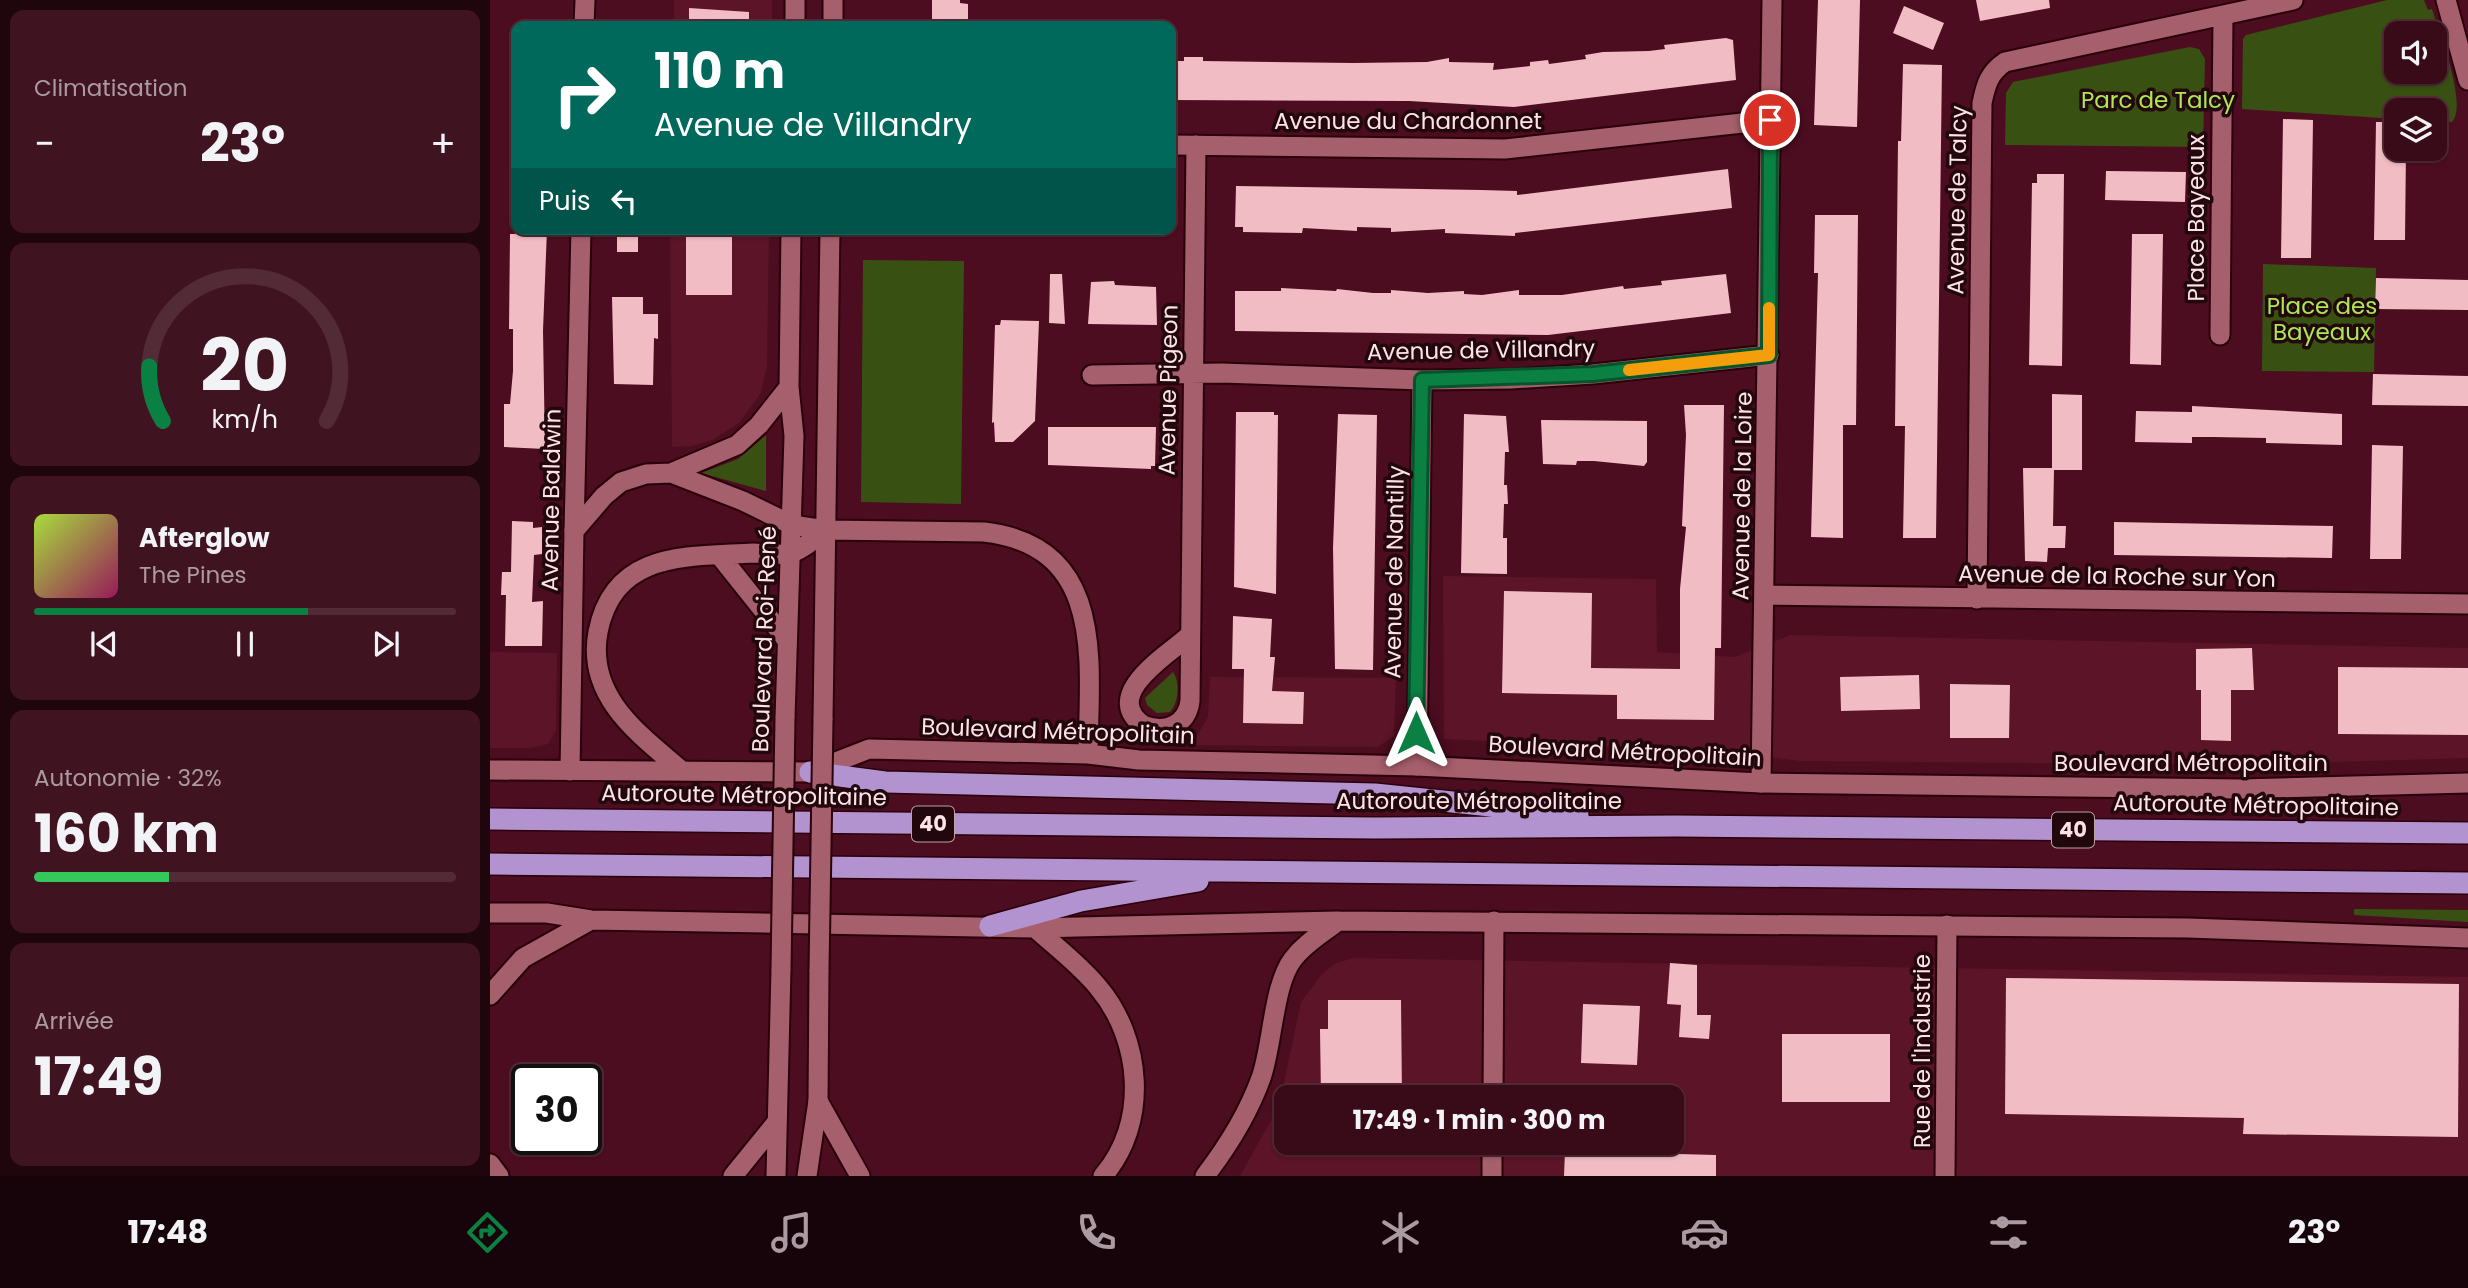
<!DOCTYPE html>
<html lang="fr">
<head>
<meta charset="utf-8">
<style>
	:root { --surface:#390a18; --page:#401321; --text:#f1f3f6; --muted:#ab9aa2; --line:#532b37; --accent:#0b8043 }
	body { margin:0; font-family:Poppins,sans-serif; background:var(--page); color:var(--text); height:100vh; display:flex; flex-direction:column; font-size:26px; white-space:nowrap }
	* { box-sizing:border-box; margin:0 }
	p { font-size:23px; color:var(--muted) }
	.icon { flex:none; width:38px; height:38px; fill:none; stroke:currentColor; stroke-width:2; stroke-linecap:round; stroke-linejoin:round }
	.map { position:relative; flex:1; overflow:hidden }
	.drawer { display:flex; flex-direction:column; gap:10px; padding:10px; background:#1f060d; width:490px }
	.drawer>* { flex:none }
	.guide { position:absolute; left:21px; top:21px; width:665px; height:214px; border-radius:14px; box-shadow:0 2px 5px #0004,0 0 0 2px var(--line); background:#00695c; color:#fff; overflow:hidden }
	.controls { position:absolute; left:1894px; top:21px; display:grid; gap:14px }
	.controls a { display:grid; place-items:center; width:63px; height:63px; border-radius:14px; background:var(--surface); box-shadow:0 2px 5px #0004,0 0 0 2px var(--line); font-size:35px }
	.speed { position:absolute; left:21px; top:1064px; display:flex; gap:14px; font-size:35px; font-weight:700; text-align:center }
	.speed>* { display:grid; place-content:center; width:91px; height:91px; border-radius:50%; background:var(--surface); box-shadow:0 2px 5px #0004,0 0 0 2px var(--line); line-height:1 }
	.speed .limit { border:4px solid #111; border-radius:10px; background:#fff; color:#111 }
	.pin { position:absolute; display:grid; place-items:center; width:60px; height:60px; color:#fff; margin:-30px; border:4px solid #fff; border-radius:50%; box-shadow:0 2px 7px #0007 }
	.me { position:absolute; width:77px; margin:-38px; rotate:0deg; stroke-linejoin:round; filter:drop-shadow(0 0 5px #0008) }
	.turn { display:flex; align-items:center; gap:24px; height:147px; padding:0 28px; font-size:32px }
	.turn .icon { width:91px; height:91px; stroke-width:2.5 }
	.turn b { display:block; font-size:49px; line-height:60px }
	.then { display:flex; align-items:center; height:66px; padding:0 28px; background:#0003; gap:14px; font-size:26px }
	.big { font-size:52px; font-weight:700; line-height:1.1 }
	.drawer .tile { flex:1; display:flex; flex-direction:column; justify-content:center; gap:10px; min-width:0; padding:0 24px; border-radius:14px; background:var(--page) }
	.drawer .dial { align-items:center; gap:0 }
	.dial svg { height:182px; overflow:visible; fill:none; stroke:var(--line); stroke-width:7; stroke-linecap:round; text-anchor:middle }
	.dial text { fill:var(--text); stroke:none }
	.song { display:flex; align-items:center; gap:21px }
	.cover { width:84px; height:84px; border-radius:10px; background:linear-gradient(135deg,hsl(80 70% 55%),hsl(330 70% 35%)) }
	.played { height:7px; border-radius:4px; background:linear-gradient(90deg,var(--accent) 65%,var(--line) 65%) }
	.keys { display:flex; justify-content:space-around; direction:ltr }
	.heat { display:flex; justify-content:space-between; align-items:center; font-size:38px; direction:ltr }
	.charge { height:10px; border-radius:5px; background:linear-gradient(90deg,#34c759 32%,var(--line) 0) }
	.trip { position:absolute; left:784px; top:1085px; width:410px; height:70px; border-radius:14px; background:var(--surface); box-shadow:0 2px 5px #0004,0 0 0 2px var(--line); font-weight:700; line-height:70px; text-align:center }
	.menu { display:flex; height:112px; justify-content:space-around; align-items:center; background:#17040a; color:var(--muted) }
	.menu .icon { width:49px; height:49px }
	.menu .on { color:var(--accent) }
	.menu b { font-size:32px; color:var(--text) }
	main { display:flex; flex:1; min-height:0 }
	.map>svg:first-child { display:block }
</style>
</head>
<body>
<main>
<section class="drawer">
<div class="tile"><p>Climatisation</p>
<div class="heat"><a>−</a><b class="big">23°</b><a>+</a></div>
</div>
<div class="tile dial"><svg viewBox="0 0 100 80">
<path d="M14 69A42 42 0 1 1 86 69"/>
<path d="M14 69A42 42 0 0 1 8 45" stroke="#0b8043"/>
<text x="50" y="56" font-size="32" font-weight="700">20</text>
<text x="50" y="72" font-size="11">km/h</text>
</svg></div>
<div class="tile">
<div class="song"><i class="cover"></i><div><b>Afterglow</b><p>The Pines</p></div></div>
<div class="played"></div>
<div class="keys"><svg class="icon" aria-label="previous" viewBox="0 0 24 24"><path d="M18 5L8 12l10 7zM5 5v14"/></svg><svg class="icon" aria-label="pause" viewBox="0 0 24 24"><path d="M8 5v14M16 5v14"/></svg><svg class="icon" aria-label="next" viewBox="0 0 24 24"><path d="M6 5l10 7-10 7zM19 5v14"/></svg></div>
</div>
<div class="tile"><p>Autonomie · 32%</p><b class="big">160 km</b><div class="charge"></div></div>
<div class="tile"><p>Arrivée</p><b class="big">17:49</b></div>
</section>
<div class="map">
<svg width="1978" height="1176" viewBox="0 0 1978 1176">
	<rect width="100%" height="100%" fill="#4c0d20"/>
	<path fill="#5b1428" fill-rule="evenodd" d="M184 0H282V26H184Z
		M180 229H279L277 366 271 393 249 423 222 440 202 446 182 447Z
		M953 576 1166 579 1167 652 1245 657 1301 635 1978 648V758L1750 765 1311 761 1241 753 954 739Z
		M0 652 67 653 66 731 58 744 41 748H0Z
		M720 677 906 678 904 736 888 747 692 745 708 734 718 717Z
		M864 958 1978 977V1176H750L789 1106 811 1002 832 974 846 963ZM796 1097H1181V1143H796Z"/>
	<path fill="#385112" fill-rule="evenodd" d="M1897 0H1934L1938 10 1942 9C1949 32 1978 105 1962 122L1944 121V110H1906V119L1752 109 1753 39 1756 35ZM1944 33V72H1906V33Z
		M1700 47 1709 49 1715 59 1713 147 1515 145 1516 93 1523 82Z
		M373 260 474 261 471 504 371 502Z
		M1773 264 1886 268 1884 372 1772 371Z
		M276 435V491L211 473 248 459Z
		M683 672C690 681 689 703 680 712L667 713 657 705 655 698Z
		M1864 909 1978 910V922L1864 915Z"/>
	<path fill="#f2bcc4" d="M442 0H470V3L478 4V26H442Z
		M1328 0H1370L1367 127 1324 125Z
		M1486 0H1559L1560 8 1490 21Z
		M1414 6 1454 23 1443 50 1403 33Z
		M199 8 259 12V26H199Z
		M1236 38 1243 40 1246 80 1024 107 919 101 681 100V61H694V57H713V61L863 63 937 62 959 58V62L1004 63 1003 70 1040 66V62L1058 60 1059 64 1096 59 1095 55 1113 52 1159 51 1175 49 1174 45Z
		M1413 64 1452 65 1446 538H1413L1415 426H1405L1408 141H1411Z
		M1793 119 1823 120 1821 258H1791Z
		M1886 122H1906V149H1916L1915 240H1884Z
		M1238 169 1242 208 1025 233V236L955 233V229L901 232V228L867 227V231L813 228 812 233 753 232V227H745L746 186 991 190 1027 191V195Z
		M1616 171 1696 172 1695 202 1615 200Z
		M1547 174H1574L1572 366 1539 365 1542 183H1547Z
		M1325 215H1368L1366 425H1353V538L1321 537 1328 273H1324Z
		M25 229H57L53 331 55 449 14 447V404H20L23 371V329H19L20 234H25Z
		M127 229H148V252H127Z
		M196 229H242V295H196Z
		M1642 234H1673L1671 365 1640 364Z
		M560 274H572L575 324 559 323Z
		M1236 274 1241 313 1058 335 745 331V291H791V288L846 291 847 289 883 293H901V290L938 293 974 291V294L992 295 1029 290V295H1072L1133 286 1134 289 1172 285 1171 281Z
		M1886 278 1978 280V310L1885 309Z
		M624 281 625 285 666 287 667 325 598 324 601 282Z
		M122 297H153V314H168V339L164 338 163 385 124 384Z
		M511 320 549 321 545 421 523 442H505L504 422 502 423 505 325H510Z
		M1883 374 1978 376V406L1882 405Z
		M1562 394 1592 395V470H1564L1563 526H1576L1575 548H1558L1557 562 1535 561 1533 468H1562Z
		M1194 405H1234L1231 648H1225L1224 720 1127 719V695L1012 693 1014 591 1102 593 1101 668 1190 669V589L1196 527 1192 526 1196 435Z
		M1702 406 1852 414V445L1776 443V438L1723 437H1702V443L1645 442 1646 411 1702 412Z
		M746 412H784V415H788L786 594 744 587Z
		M848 414 887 415 883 670 845 669 843 548Z
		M974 414 1016 416 1019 452H1015L1014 485H1017L1018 504H1014L1013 538H1017V574L971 573Z
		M1051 420 1157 421V462L1154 466 1104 461H1087L1086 465 1053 464Z
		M558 427H666L665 466H661V469L558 465Z
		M1882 445 1913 446 1911 559H1880Z
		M22 521 43 522V528L52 527V554L44 555 42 602 53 601 52 646H15L16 595H11L12 572H21Z
		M1624 522 1843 526 1842 558 1624 555Z
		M743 616 782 619 780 657H785L782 691 814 692 813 724 753 723 754 669H742Z
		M1762 648 1764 690H1741V741L1711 740V690H1706V649Z
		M1848 667 1978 668V735L1848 734Z
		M1429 675 1430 709 1351 711 1350 677Z
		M1460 684 1520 685 1519 738H1460Z
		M1180 963 1207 965V1015H1221L1219 1039 1189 1037 1191 1005 1177 1004Z
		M1516 978 1969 984 1968 1137 1753 1134 1754 1118 1515 1114Z
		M838 1000H911L912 1097H831L830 1029H838Z
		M1093 1004 1150 1006 1147 1065 1091 1063Z
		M1292 1034H1400V1102H1292Z
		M1075 1151 1226 1155V1176H1074Z"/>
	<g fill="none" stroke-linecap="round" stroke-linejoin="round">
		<defs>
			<path id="minor" d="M1956 0 1978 80
				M94 26 95 0
				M681 145 1015 149 1280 120
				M1730 335 1733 17
				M602 375 732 373 932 380 1021 379 1103 374 1279 355
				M84 531 91 229
				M1276 595 1978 604
				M1487 599 1492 103C1496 84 1499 73 1515 62L1803 0
				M699 636C677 655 611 695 653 725 675 734 697 725 700 701L706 145
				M927 766 932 380
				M1271 783 1282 0
				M1003 1097 1004 921
				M1002 1176V1143
				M1455 1176 1457 925"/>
			<path id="tertiary" d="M305 26V0
				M343 26V0
				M181 473 253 501 302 525
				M295 718 304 436 299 387 301 229
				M333 720 340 229
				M80 771 84 531 114 496 131 482 156 474 181 473 247 445 269 425 299 387
				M286 1176 291 969
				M317 1176 328 1101 329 970"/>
			<path id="secondary" d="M302 525 336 530 494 532C617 546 599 663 598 754
				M230 556 296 639
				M0 770 320 772 379 749 598 754 649 760 927 766 1271 783 1751 789 1978 783
				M192 771C149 734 96 697 108 632 124 550 198 557 263 553 275 553 289 556 300 553 312 551 326 537 336 530
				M0 913H57L101 920 545 928 848 921 1698 928 1978 938
				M545 928C566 947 590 965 608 987 652 1039 659 1123 613 1176
				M0 995 33 958 101 920
				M328 1101 370 1176
				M0 1164 9 1176
				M243 1176 286 1123
				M715 1176C738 1146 758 1114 771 1078 783 1044 783 985 803 959 815 943 833 933 848 921"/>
			<path id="motorway" d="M320 772 395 782 885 794 1088 815
				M0 819 885 828 1187 826 1978 833
				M0 864 1978 883
				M500 926 591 901 708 881"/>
		</defs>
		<use href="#minor" stroke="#2a000b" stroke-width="23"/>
		<use href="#tertiary" stroke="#2a000b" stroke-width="23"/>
		<use href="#secondary" stroke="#2a000b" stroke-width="23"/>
		<use href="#motorway" stroke="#2a000b" stroke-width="24"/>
		<use href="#minor" stroke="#a65f6c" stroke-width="19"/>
		<use href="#tertiary" stroke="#a65f6c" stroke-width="19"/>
		<use href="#secondary" stroke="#a65f6c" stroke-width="19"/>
		<use href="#motorway" stroke="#b393cf" stroke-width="21"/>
		<defs>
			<path id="tertiary-bridge" d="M291 969 295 718
				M329 970 333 720"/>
		</defs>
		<use href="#tertiary-bridge" stroke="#2a000b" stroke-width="23" stroke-linecap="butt"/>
		<use href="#tertiary-bridge" stroke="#a65f6c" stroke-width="19"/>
	</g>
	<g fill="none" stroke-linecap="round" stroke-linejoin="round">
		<defs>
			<path id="route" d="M926 733 932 380 1103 374 1279 355 1280 120"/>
		</defs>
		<use href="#route" stroke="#07532c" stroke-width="18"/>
		<use href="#route" stroke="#0b8043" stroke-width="12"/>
		<path stroke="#f59e0b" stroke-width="12" d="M1139 370 1279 355V308"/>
	</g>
	<g text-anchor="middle" stroke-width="7" stroke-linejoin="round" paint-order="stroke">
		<g fill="#22070d" stroke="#bba1a5" stroke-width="2">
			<rect x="422" y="806.5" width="42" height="35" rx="5"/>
			<rect x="1562" y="812.5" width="42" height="35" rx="5"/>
		</g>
		<g font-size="21" font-weight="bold" fill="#fce3e6">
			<text x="443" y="831">40</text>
			<text x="1583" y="837">40</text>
		</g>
		<g font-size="23" fill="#aae751" stroke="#22070d">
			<text x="1668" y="108">Parc de Talcy</text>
			<text x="1832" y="314">Place des<tspan x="1832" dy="26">Bayeaux</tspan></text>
		</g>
		<g font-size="23" fill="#fce3e6" stroke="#22070d">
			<text x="918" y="129">Avenue du Chardonnet</text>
			<text transform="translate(1467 200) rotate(-89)" y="8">Avenue de Talcy</text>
			<text transform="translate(1706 218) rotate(-90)" y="8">Place Bayeaux</text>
			<text transform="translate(991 350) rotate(-1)" y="8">Avenue de Villandry</text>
			<text transform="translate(678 390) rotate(-89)" y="8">Avenue Pigeon</text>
			<text transform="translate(1252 496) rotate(-89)" y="8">Avenue de la Loire</text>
			<text transform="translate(61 500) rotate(-89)" y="8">Avenue Baldwin</text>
			<text transform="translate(904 572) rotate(-89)" y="8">Avenue de Nantilly</text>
			<text transform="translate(1627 576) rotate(1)" y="8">Avenue de la Roche sur Yon</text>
			<text transform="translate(274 639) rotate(-88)" y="8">Boulevard Roi-René</text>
			<text transform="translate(568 731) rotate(2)" y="8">Boulevard Métropolitain</text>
			<text transform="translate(1135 751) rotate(3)" y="8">Boulevard Métropolitain</text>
			<text x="1701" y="771">Boulevard Métropolitain</text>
			<text transform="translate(254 795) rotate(1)" y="8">Autoroute Métropolitaine</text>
			<text x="989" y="809">Autoroute Métropolitaine</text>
			<text transform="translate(1766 805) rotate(1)" y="8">Autoroute Métropolitaine</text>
			<text transform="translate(1432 1051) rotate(-90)" y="8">Rue de l'Industrie</text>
		</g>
	</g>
</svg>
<div class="controls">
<a><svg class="icon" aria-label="sound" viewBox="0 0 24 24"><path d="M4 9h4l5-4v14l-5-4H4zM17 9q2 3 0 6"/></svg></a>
<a><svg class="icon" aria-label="layers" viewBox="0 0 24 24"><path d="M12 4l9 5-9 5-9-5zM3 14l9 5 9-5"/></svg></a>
</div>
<div class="speed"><div class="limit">30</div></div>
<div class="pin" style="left:1280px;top:120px;background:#d93025"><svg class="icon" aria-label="arrive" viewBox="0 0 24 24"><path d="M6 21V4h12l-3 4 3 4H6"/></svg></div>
<svg class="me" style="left:926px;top:733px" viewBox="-20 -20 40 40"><path d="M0-17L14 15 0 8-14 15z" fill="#0b8043" stroke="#fff" stroke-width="4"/></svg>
<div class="trip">17:49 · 1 min · 300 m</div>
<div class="guide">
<div class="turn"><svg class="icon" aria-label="right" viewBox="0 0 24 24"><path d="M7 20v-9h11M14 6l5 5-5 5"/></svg><div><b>110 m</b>Avenue de Villandry</div></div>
<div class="then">Puis<svg class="icon" aria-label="left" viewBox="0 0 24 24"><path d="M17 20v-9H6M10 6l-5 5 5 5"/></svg></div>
</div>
</div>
</main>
<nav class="menu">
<b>17:48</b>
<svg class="icon on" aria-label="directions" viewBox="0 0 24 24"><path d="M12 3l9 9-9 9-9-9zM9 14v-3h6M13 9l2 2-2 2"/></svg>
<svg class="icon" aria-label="music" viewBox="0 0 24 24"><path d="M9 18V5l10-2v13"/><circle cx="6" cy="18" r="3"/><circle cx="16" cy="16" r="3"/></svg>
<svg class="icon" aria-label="phone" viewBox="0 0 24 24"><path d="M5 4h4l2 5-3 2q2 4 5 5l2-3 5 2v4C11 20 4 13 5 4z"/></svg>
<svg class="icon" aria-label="climate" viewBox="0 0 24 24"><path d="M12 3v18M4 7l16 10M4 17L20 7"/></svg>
<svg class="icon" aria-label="car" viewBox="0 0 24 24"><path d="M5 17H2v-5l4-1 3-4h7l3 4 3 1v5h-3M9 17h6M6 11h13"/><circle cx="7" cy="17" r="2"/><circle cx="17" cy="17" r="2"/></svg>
<svg class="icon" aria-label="filters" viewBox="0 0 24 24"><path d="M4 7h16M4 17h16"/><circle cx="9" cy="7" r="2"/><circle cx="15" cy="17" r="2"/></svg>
<b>23°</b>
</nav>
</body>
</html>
